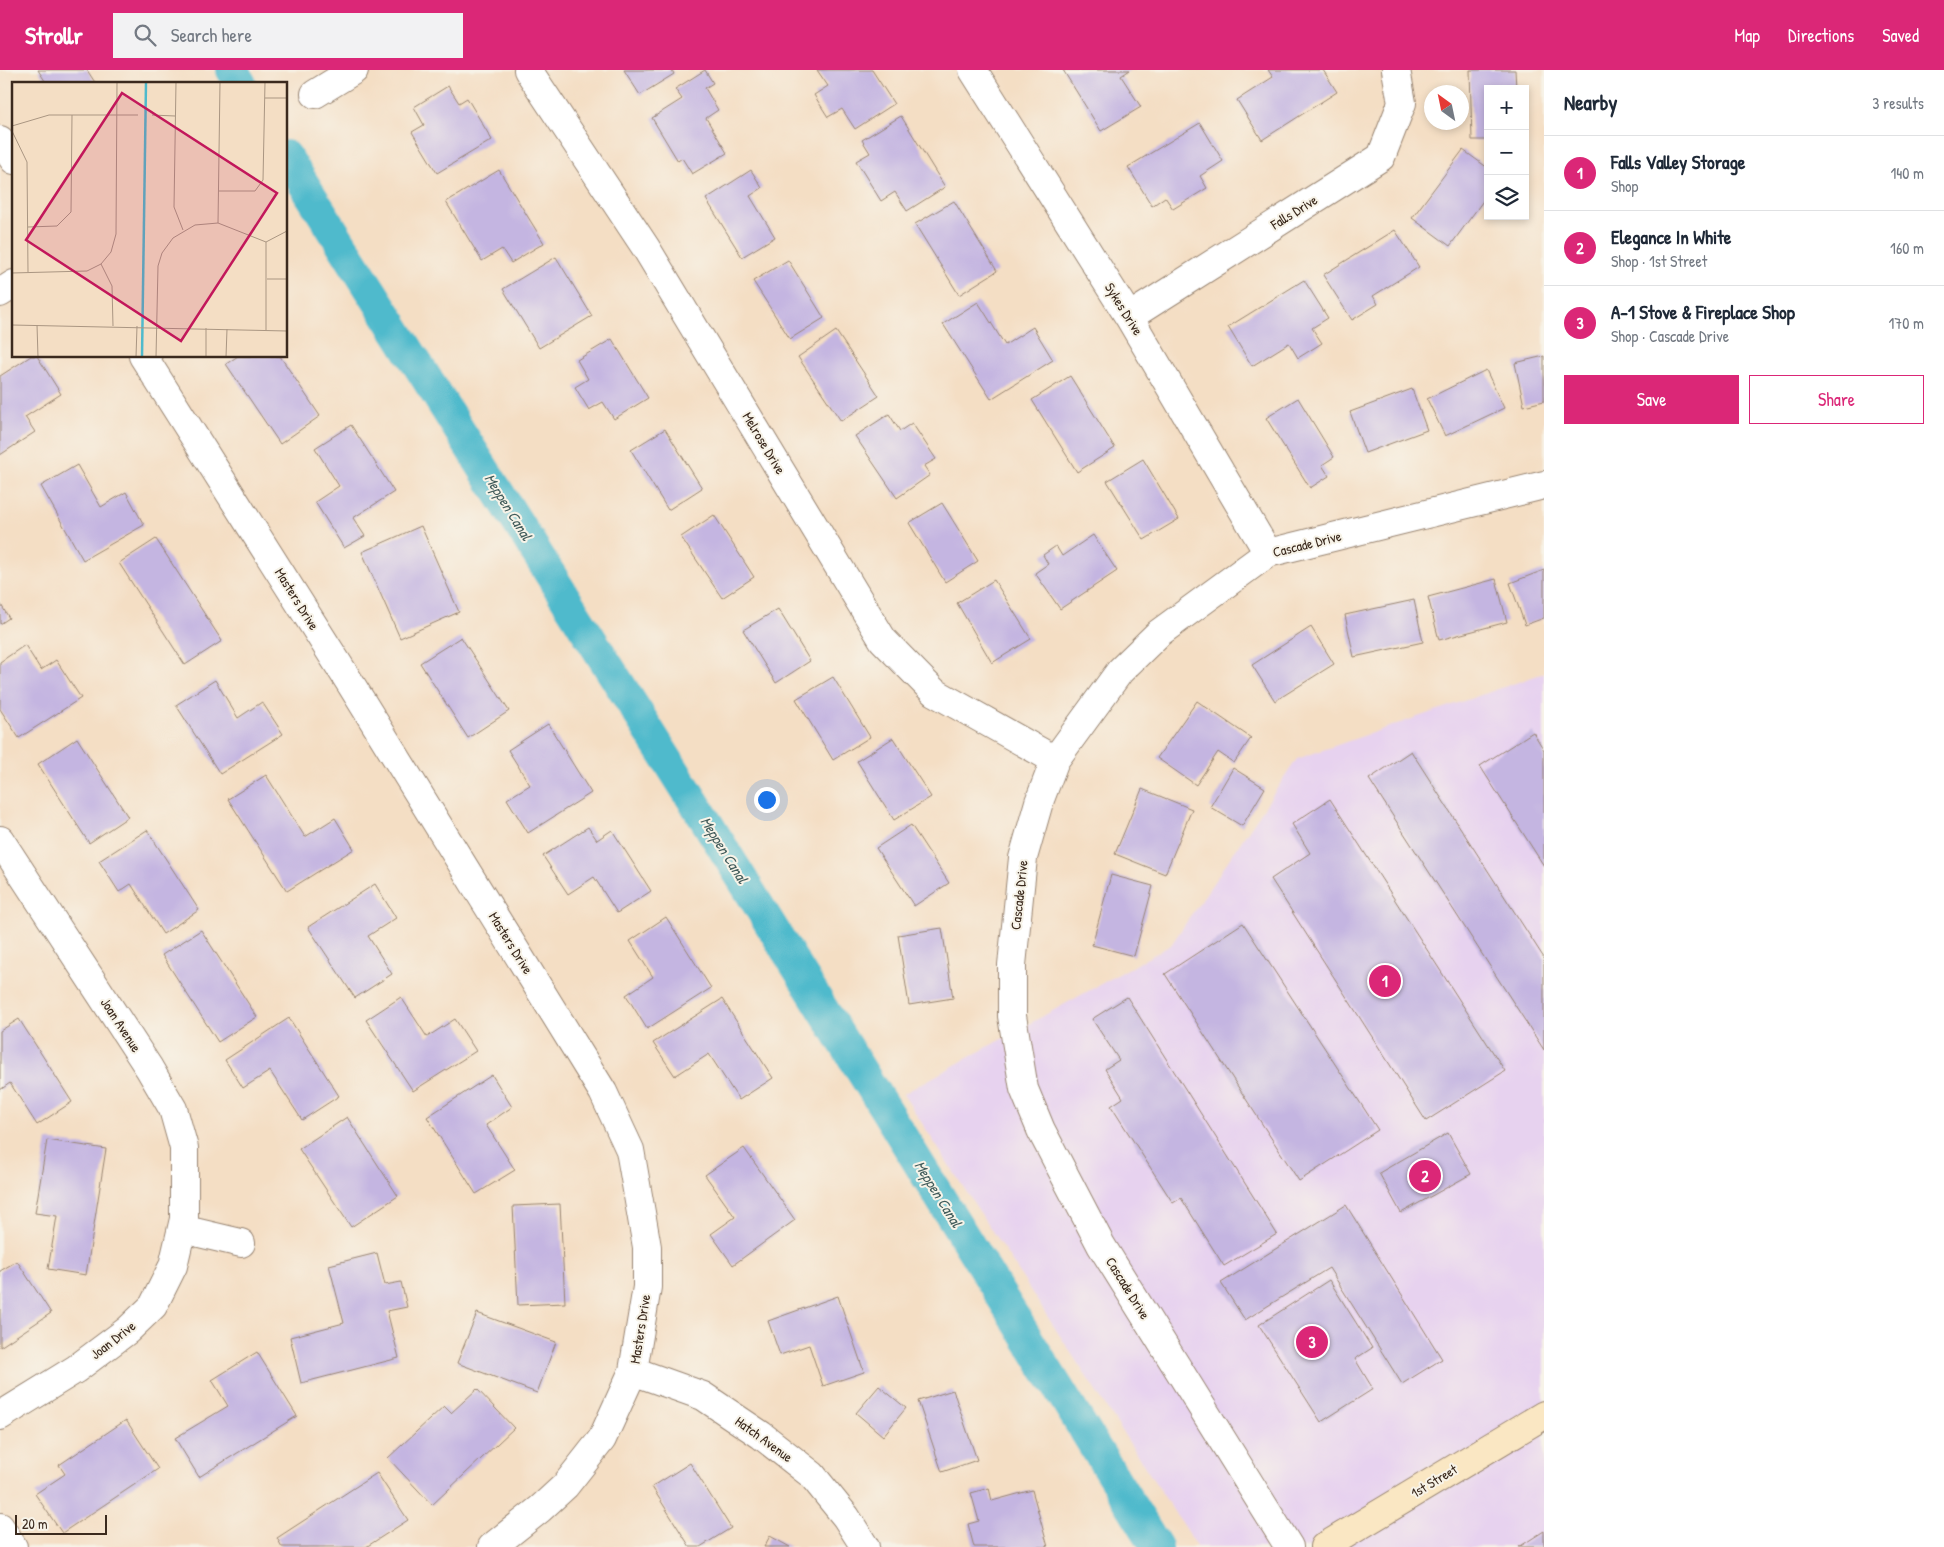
<!DOCTYPE html>
<html lang="en">
<head>
<meta charset="utf-8">
<style>
	body { margin:0; font-family:"Patrick Hand",sans-serif; background:#f2f2f3; color:#1f2937 }
	.controls { position:absolute; right:15px; top:15px; display:grid; overflow:hidden; border-radius:0px; box-shadow:0 2px 8px #0003 }
	.controls button { width:45px; height:45px; display:grid; place-items:center; padding:0; border:0; border-bottom:1px solid #e0e1e3; background:#fff; color:#1f2937; font:25px sans-serif }
	.compass { position:absolute; left:1424px; top:15px; width:45px; height:45px; border-radius:50%; background:#fff; box-shadow:0 2px 8px #0003; rotate:327deg }
	.scale { position:absolute; left:15px; bottom:12px; width:92px; box-sizing:border-box; padding-left:5px; border:2px solid #3b2a1e; border-top:0; font-size:14px; line-height:18px; white-space:nowrap; color:#3b2a1e; -webkit-text-stroke:4px #f7f3e8; paint-order:stroke }
	.you { position:absolute; left:766px; top:729px; width:18px; height:18px; margin:-12px; border:4px solid #fff; border-radius:50%; background:#1a73e8; box-shadow:0 0 0 8px #1a73e833 }
	.badge { display:grid; place-items:center; width:32px; height:32px; border-radius:50%; background:#db2777; color:#fff; font-size:16px; font-weight:700 }
	.pin { position:absolute; translate:-50% -50%; border:2px solid #fff; box-shadow:0 1px 5px #0006 }
	.list { margin:0; padding:0; list-style:none }
	h2 { display:flex; justify-content:space-between; align-items:center; height:65px; margin:0; padding:0 20px; font-size:21px }
	h2 small { font-size:16px; font-weight:400; color:#747a83 }
	.list li { display:grid; grid-template-columns:32px 1fr auto; gap:15px; align-items:center; box-sizing:border-box; height:75px; padding:0 20px; border-top:1px solid #e0e1e3 }
	.list b { display:block; font-size:19px; white-space:nowrap }
	.list p { margin:0; font-size:16px; white-space:nowrap; color:#747a83 }
	.list em { font-size:16px; font-style:normal; color:#747a83 }
	.actions { display:flex; gap:10px; padding:15px 20px }
	.actions a { flex:1; padding:11px 0; border:1px solid #db2777; border-radius:0px; text-align:center; font-size:18px; color:#db2777 }
	.actions .main { background:#db2777; color:#fff }
	.icon { flex:none; width:28px; height:28px; fill:none; stroke:currentColor; stroke-width:2; stroke-linecap:round; stroke-linejoin:round }
	.map { position:relative; flex:none; width:1544px; height:1477px; overflow:hidden }
	header { display:flex; align-items:center; gap:30px; box-sizing:border-box; height:70px; padding:0 25px; background:#db2777; color:#fff }
	header strong { font-size:24px }
	nav { display:flex; gap:28px; margin-inline-start:auto; font-size:18px }
	.search { width:350px; height:45px; background:#f2f2f3; display:flex; align-items:center; gap:12px; box-sizing:border-box; padding:0 18px; border-radius:0px; color:#747a83; font-size:19px }
	main { display:flex }
	aside { flex:1; background:#fff }
	.map>svg:first-child { display:block }
	.built { fill:#e7d2ef }
	.lines { fill:none; stroke-linecap:round; stroke-linejoin:round }
	.canal { stroke:#4fbacc; stroke-width:32 }
	.building { fill:#c4b5e1 }
	.minor-casing { stroke:#988471; stroke-width:30 }
	.secondary-casing { stroke:#988471; stroke-width:30 }
	.minor { stroke:#fff; stroke-width:28 }
	.secondary { stroke:#fae7c3; stroke-width:28 }
	.labels { text-anchor:middle; stroke-width:4; stroke-linejoin:round; paint-order:stroke }
	.street-label { font-size:14px; fill:#3b2a1e; stroke:#f7f3e8 }
	.water-label { font-size:15px; font-style:italic; fill:#425c5b; stroke:#f7f3e8 }
	.inset-river { fill:none; stroke:#4fbacc; stroke-width:2.5 }
	.inset-road { fill:none; stroke:#aa9682; stroke-width:1 }
	.view { fill:#c2185b; fill-opacity:0.15; stroke:#c2185b; stroke-width:2.5 }
	.inset-edge { fill:none; stroke:#3b2a1e; stroke-width:2.5 }
</style>
</head>
<body>
<header>
<strong>Strollr</strong>
<div class="search"><svg class="icon" aria-label="search" viewBox="0 0 24 24"><circle cx="10" cy="10" r="6"/><path d="M15 15l6 6"/></svg>Search here</div>
<nav><a>Map</a><a>Directions</a><a>Saved</a></nav>
</header>
<main>
<div class="map">
<svg width="1544" height="1477" viewBox="0 0 1544 1477">
	<rect width="100%" height="100%" fill="#f7f3e8"/>
	<filter id="ink" filterUnits="userSpaceOnUse"><feTurbulence type="fractalNoise" baseFrequency=".02" numOctaves="2"/><feDisplacementMap in="SourceGraphic" scale="10" xChannelSelector="R" yChannelSelector="G"/><feConvolveMatrix kernelMatrix="1 2 1 2 8 2 1 2 1" color-interpolation-filters="sRGB"/></filter>
	<filter id="wash" filterUnits="userSpaceOnUse"><feTurbulence type="fractalNoise" baseFrequency=".0096" numOctaves="4" result="noise"/><feDisplacementMap in="SourceGraphic" scale="20" xChannelSelector="R" yChannelSelector="G"/><feGaussianBlur stdDeviation="1.12" result="paint"/><feColorMatrix in="noise" values="0 0 0 0 0 0 0 0 0 0 0 0 0 0 0 0 0 1.4 0 .05"/><feComposite in="paint" operator="in"/></filter>
	<g filter="url(#wash)">
		<rect width="100%" height="100%" fill="#f4dec4"/>
		<path class="built" d="M1544,603v874h-347l-294,-453 268,-149 126,-186z"/>
		<g class="lines">
			<path class="canal" d="M232,0l9,14
				M286,86l420,665 451,726"/>
		</g>
		<g id="blocks">
			<path class="building" d="M38,0h49l9,14h-49z
				M624,0h48l2,4 -34,21z
				M705,0l8,13 -8,5 13,22 -12,8 21,35 -35,21 -10,-16 -4,3 -26,-43 30,-19 -7,-10z
				M817,0h55l22,34 -39,25 -13,-20 -14,8 -14,-22 14,-9z
				M1063,0h67l-9,6 20,31 -40,24z
				M1268,0h55l14,22 -75,48 -25,-40 36,-23z
				M1470,0h45l1,19h-28v51h-16z
				M448,16l11,17 8,-5 25,42 -55,33 -25,-41 12,-7 -10,-18z
				M901,46l44,71 -38,24 -12,-19 -14,9 -25,-40 14,-8 -8,-13z
				M1200,53l23,38 -23,15 7,12 -34,21 -8,-12 -13,9 -24,-39z
				M1463,80l25,18v26l-38,52 -38,-28z
				M499,100l45,73 -33,20 -9,-14 -20,12 -36,-59z
				M751,100l11,18 -12,8 25,41 -33,20 -36,-58z
				M954,131l43,70 -38,24 -44,-71z
				M1395,160l24,37 -46,29 5,8 -26,16 -29,-45z
				M556,187l36,59 -53,32 -36,-59z
				M788,190l36,58 -34,21 -37,-58z
				M1304,210l24,38 -16,10 10,15 -24,15 -9,-15 -37,23 -24,-39z
				M978,232l27,43 28,-18 20,33 -62,39 -48,-75z
				M836,261l43,65 -38,25 -43,-64z
				M612,269l36,59 -34,21 -11,-17 -14,8 -14,-23 13,-8 -11,-19z
				M31,286h6l24,38 -36,23 10,15 -35,23v-79z
				M238,286h42l40,60 -40,28 -54,-80z
				M1544,286v45l-20,5 -9,-43z
				M1486,300l18,38 -59,28 -18,-37z
				M1070,306l45,72 -38,24 -45,-72z
				M1412,319l15,41 -62,23 -15,-41z
				M1298,328l36,59 -12,8 7,11 -19,12 -44,-70z
				M889,344l11,17 12,-8 24,36 -12,7 6,9 -33,23 -42,-62z
				M351,355l43,67 -41,26 12,18 -21,12 -29,-46 24,-16 -24,-38z
				M665,359l37,59 -34,22 -37,-60z
				M1143,389l36,60 -35,21 -37,-59z
				M77,395l24,42 25,-15 18,33 -61,35 -42,-74z
				M942,433l36,58 -33,21 -36,-59z
				M714,445l40,62 -32,21 -41,-61z
				M421,456l38,86 -59,26 -38,-86z
				M1093,465l24,36 -57,38 -25,-36 13,-9 -5,-9 13,-9 6,10z
				M156,469l66,102 -37,24 -66,-102z
				M1544,500v48l-19,7 -15,-42z
				M1496,509l11,43 -68,18 -11,-43z
				M994,510l37,59 -39,24 -35,-60z
				M1414,530l9,42 -69,15 -9,-42z
				M0,533l9,15 -9,6z
				M778,539l32,52 -34,22 -33,-53z
				M1311,557l23,37 -59,37 -23,-36z
				M461,567l48,74 -41,27 -48,-75z
				M25,575l16,25 15,-10 25,38 -62,40 -19,-29v-47z
				M833,607l37,60 -37,23 -37,-61z
				M215,610l23,38 24,-16 21,32 -63,40 -44,-69z
				M1197,631l54,37 -17,25 -16,-11 -22,33 -39,-27z
				M548,654l43,69 -63,40 -21,-34 23,-14 -22,-35z
				M1533,662l11,18v116l-64,-100z
				M77,668l51,79 -39,26 -51,-79z
				M893,668l38,59 -37,23 -37,-59z
				M1411,681l133,207v92l-175,-271z
				M1233,698l32,20 -23,38 -32,-19z
				M266,705l39,62 30,-19 19,31 -67,42 -59,-92z
				M1142,719l50,20 -27,65 -50,-20z
				M1330,729l175,272 -79,50 -155,-242 39,-26 -18,-29z
				M911,755l38,58 -35,23 -38,-58z
				M588,757l9,13 15,-10 39,61 -34,22 -23,-36 -26,17 -25,-38z
				M147,760l52,80 -36,24 -32,-50 -12,8 -20,-31z
				M1111,805l42,11 -19,70 -42,-11z
				M375,814l21,34 -28,18 24,38 -37,24 -47,-71z
				M666,847l45,71 -64,41 -21,-34 27,-18 -23,-36z
				M1243,853l135,207 -79,51 -134,-207z
				M942,858l11,70 -44,7 -11,-70z
				M201,860l56,87 -39,25 -56,-87z
				M401,927l26,40 28,-18 21,32 -63,40 -47,-71z
				M1127,927l150,237 -53,32 -43,-68 -8,5 -62,-97 12,-8 -18,-29 14,-9 -27,-41z
				M722,929l51,79 -34,22 -30,-46 -34,22 -22,-33z
				M289,948l50,78 -37,24 -32,-49 -27,17 -18,-28z
				M19,949l53,83 -35,23 -27,-42 -10,7v-59z
				M492,1005l20,32 -26,18 29,45 -39,24 -49,-77z
				M347,1047l51,79 -47,31 -52,-78z
				M1448,1063l23,41 -70,39 -22,-40z
				M47,1070l59,9 -20,126 -38,-6 9,-53 -22,-3z
				M744,1078l51,72 -62,45 -22,-31 24,-17 -30,-42z
				M560,1134l5,99 -47,2 -5,-99z
				M1346,1135l96,154 -40,25 -73,-116 -84,52 -24,-37z
				M377,1183l8,32 16,-3 6,25 -20,4 12,47 -98,25 -11,-46 54,-14 -15,-58z
				M17,1191l34,52 -51,34v-76z
				M1329,1210l43,68 -17,11 18,30 -52,33 -62,-97z
				M838,1226l26,76 -41,14 -14,-41 -29,10 -12,-34z
				M477,1243l79,29 -19,51 -80,-30z
				M257,1282l40,64 -98,61 -24,-39 53,-32 -16,-26z
				M879,1316l27,22 -23,28 -27,-23z
				M477,1319l37,39 -82,77 -44,-47 56,-52 7,7z
				M953,1320l24,70 -35,12 -24,-71z
				M126,1350l32,49 -96,64 -27,-39 30,-20 -6,-9z
				M690,1393l41,65 -31,19h-10l-38,-60z
				M377,1403l31,47 -42,27h-84l-5,-9z
				M989,1418l3,13 40,-11 16,57h-74l-6,-23 11,-3 -8,-28z
				M1544,1461v16h-25z
				M770,1466l20,11h-26z"/>
		</g>
	</g>
	<g filter="url(#ink)">
		<use href="#blocks" fill-opacity="0" stroke="#988471" stroke-width="1"/>
		<g class="lines">
			<defs>
				<path id="minor" d="M528,0l118,178 237,392 51,52 121,68
					M973,0l156,247 139,236
					M315,24l39,-24
					M0,70l14,20
					M0,223l14,-9
					M1129,247l252,-160 21,-54 -6,-33
					M143,286l209,330 251,406 27,58 17,97v40l-14,84 -31,68 -37,47 -25,23 -48,38
					M0,770l149,228 24,41 11,39v71l-11,47 -20,40 -25,24 -52,39 -76,47
					M182,1159l59,14
					M633,1301l70,25 58,39 51,40 34,42 19,30
					M0,1457l13,20
					M1289,1477l-188,-302 -60,-115 -17,-41 -12,-73v-51l11,-107 16,-56 16,-42 65,-89 39,-38 109,-80 276,-68"/>
				<path id="secondary" d="M1324,1477l220,-132"/>
			</defs>
			<use href="#minor" class="minor-casing"/>
			<use href="#secondary" class="secondary-casing"/>
			<use href="#minor" class="minor"/>
			<use href="#secondary" class="secondary"/>
		</g>
	</g>
	<g class="labels">
		<g class="street-label">
			<text transform="translate(1294 142) rotate(-32)" y="5">Falls Drive</text>
			<text transform="translate(1124 239) rotate(58)" y="5">Sykes Drive</text>
			<text transform="translate(764 373) rotate(59)" y="5">Melrose Drive</text>
			<text transform="translate(1307 474) rotate(-14)" y="5">Cascade Drive</text>
			<text transform="translate(297 529) rotate(58)" y="5">Masters Drive</text>
			<text transform="translate(1019 825) rotate(-84)" y="5">Cascade Drive</text>
			<text transform="translate(511 873) rotate(58)" y="5">Masters Drive</text>
			<text transform="translate(121 955) rotate(57)" y="5">Joan Avenue</text>
			<text transform="translate(1128 1218) rotate(58)" y="5">Cascade Drive</text>
			<text transform="translate(640 1259) rotate(-81)" y="5">Masters Drive</text>
			<text transform="translate(113 1270) rotate(-38)" y="5">Joan Drive</text>
			<text transform="translate(764 1369) rotate(36)" y="5">Hatch Avenue</text>
			<text transform="translate(1434 1411) rotate(-31)" y="5">1st Street</text>
		</g>
		<g class="water-label">
			<text transform="translate(508 437) rotate(58)" y="5">Meppen Canal</text>
			<text transform="translate(724 780) rotate(58)" y="5">Meppen Canal</text>
			<text transform="translate(938 1124) rotate(58)" y="5">Meppen Canal</text>
		</g>
	</g>
	<g transform="translate(12 12)">
		<rect width="275" height="275" fill="#f4dec4"/>
		<path class="inset-river" d="M130,275l4,-275"/>
		<path class="inset-road" d="M164,0l-2,125 9,23M253,16h22M140,33l23,1M0,44l37,-11h89M0,49l15,31 1,110M207,109h36l8,-11 2,-98M206,141l2,-141M16,145l29,-1 14,-14 1,-97M254,160v88M254,160l21,-11M89,182l11,22 1,40M0,191l75,-2 14,-7 10,-12 5,-18 1,-152M255,197h20M0,243l275,6M25,243l1,32M124,275l1,-31M144,275l2,-91 4,-13 11,-15 22,-13 23,-2 48,19M194,275v-29M214,275l1,-28"/>
		<path class="view" d="M110,11l155,100 -96,148 -155,-101z"/>
		<rect width="275" height="275" class="inset-edge"/>
	</g>
</svg>
<div class="controls">
<button>+</button>
<button>−</button>
<button><svg class="icon" aria-label="layers" viewBox="0 0 24 24"><path d="M12 4l9 5-9 5-9-5zM3 14l9 5 9-5"/></svg></button>
</div>
<svg class="compass" viewBox="-18 -18 36 36"><path d="M0-13l5 13h-10z" fill="#e53935"/><path d="M0 13l5-13h-10z" fill="#747a83"/></svg>
<div class="scale">20 m</div>
<div class="you"></div>
<div class="pin badge" style="left:1385px;top:911px">1</div>
<div class="pin badge" style="left:1425px;top:1106px">2</div>
<div class="pin badge" style="left:1312px;top:1272px">3</div>
</div>
<aside>
<h2>Nearby<small>3 results</small></h2>
<ul class="list">
<li><span class="badge">1</span><div><b>Falls Valley Storage</b><p>Shop</p></div><em>140 m</em></li>
<li><span class="badge">2</span><div><b>Elegance In White</b><p>Shop · 1st Street</p></div><em>160 m</em></li>
<li><span class="badge">3</span><div><b>A-1 Stove &amp; Fireplace Shop</b><p>Shop · Cascade Drive</p></div><em>170 m</em></li>
</ul>
<div class="actions"><a class="main">Save</a><a>Share</a></div>
</aside>
</main>
</body>
</html>
